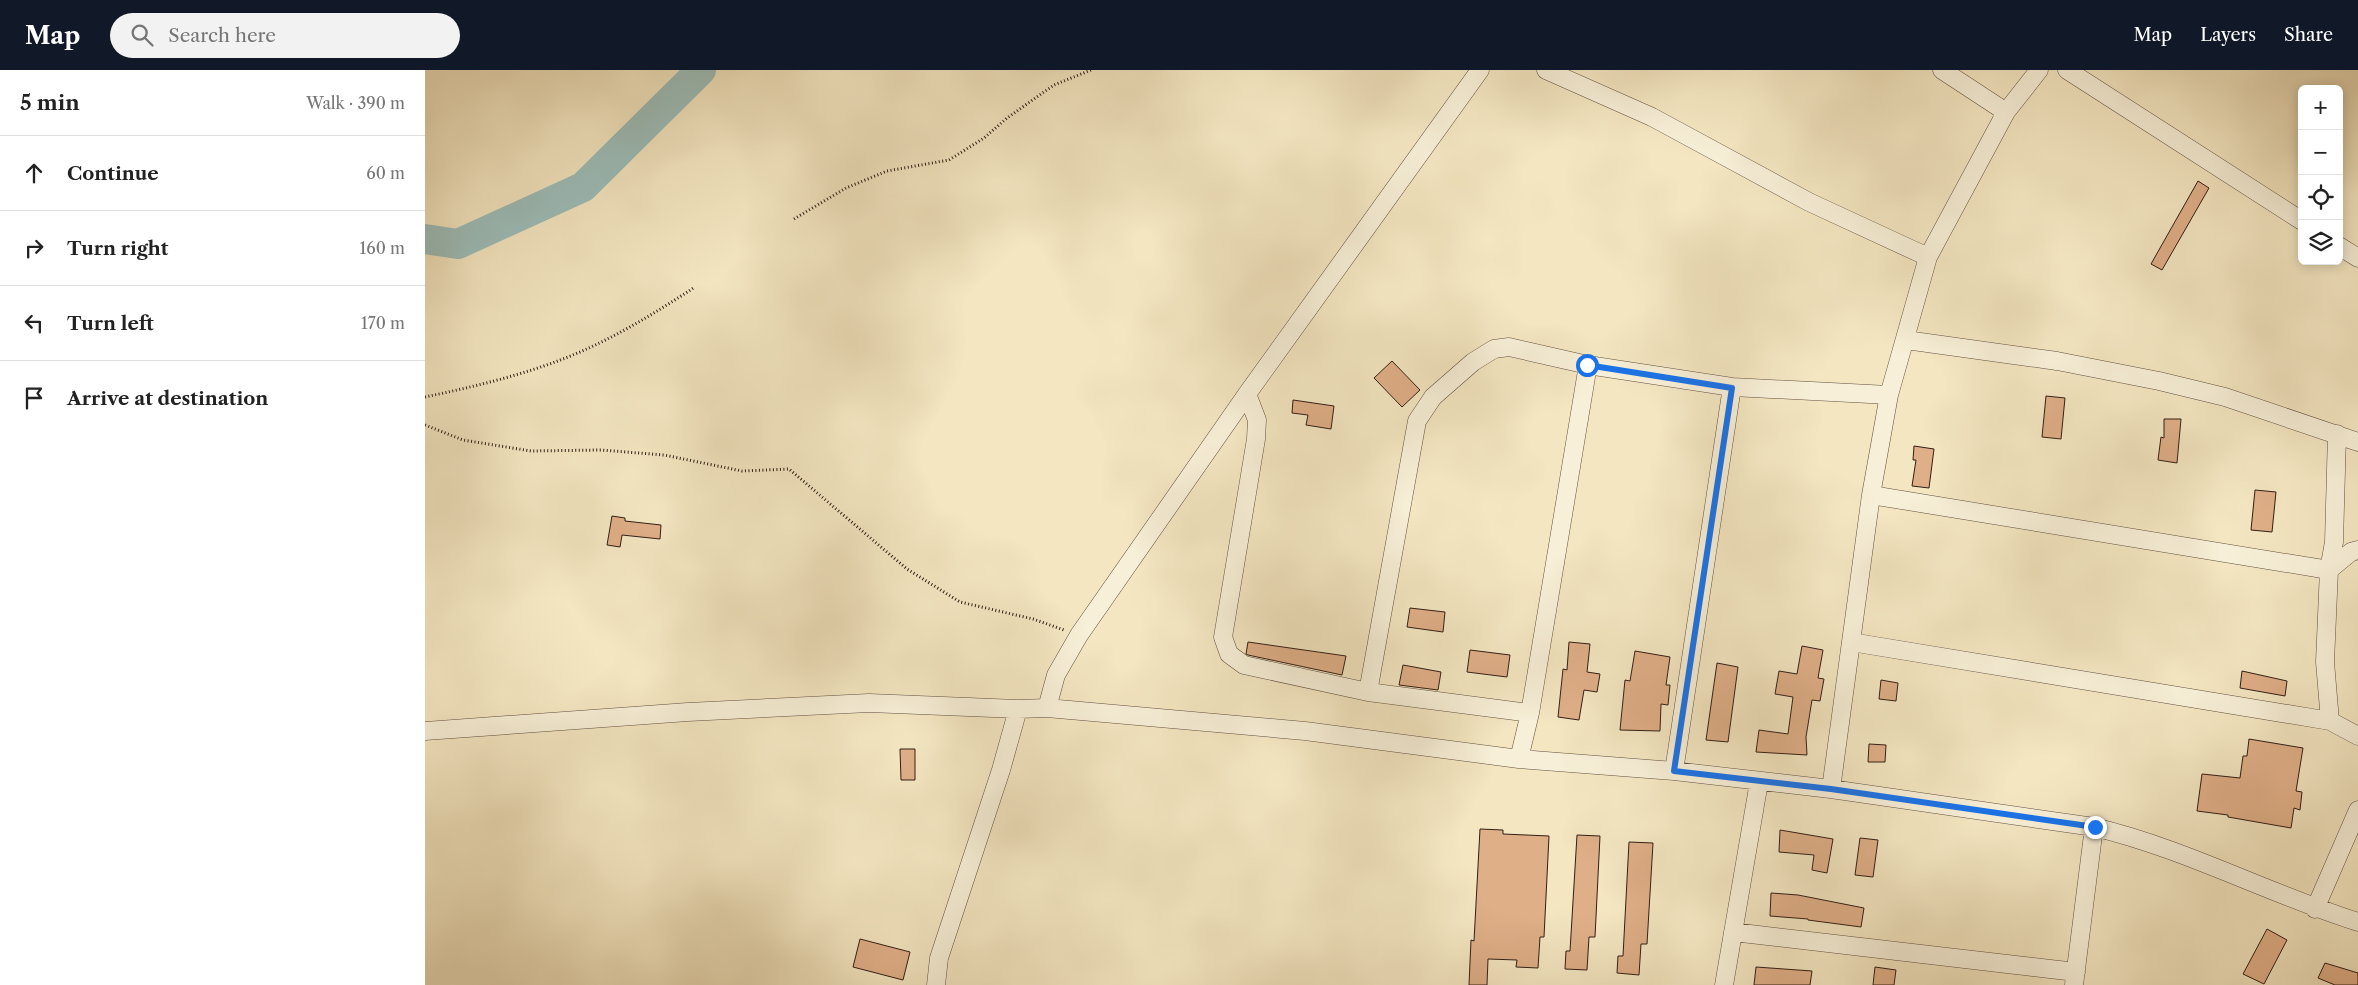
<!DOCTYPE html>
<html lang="en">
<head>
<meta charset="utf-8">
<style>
	body { margin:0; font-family:"Libre Caslon Text",serif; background:#f2f2f2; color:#222 }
	.controls { position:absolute; right:15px; top:15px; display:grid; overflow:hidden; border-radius:8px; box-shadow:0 2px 12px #0003 }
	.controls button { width:45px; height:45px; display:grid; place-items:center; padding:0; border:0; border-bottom:1px solid #e0e0e0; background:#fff; color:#222; font:25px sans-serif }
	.stop { position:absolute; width:15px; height:15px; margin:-11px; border:4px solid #1a73e8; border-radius:50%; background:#fff }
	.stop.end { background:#1a73e8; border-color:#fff; box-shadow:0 1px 5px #0008 }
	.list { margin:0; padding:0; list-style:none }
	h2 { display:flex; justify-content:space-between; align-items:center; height:65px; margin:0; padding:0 20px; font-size:21px }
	h2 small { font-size:16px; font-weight:400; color:#767676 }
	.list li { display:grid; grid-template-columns:32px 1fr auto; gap:15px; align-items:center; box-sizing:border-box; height:75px; padding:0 20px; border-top:1px solid #e0e0e0 }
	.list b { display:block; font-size:19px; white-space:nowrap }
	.list em { font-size:16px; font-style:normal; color:#767676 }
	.icon { flex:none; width:28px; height:28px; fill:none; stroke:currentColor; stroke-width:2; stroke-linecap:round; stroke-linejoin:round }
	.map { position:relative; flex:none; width:1933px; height:915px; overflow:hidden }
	header { display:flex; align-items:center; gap:30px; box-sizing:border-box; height:70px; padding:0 25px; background:#111827; color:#fff }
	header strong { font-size:24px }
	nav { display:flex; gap:28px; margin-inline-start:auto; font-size:18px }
	.search { width:350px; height:45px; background:#f2f2f2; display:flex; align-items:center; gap:12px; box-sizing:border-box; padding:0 18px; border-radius:28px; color:#767676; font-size:19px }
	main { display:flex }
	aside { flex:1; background:#fff }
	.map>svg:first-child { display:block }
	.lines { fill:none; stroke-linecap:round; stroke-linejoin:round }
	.river { stroke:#9dbeba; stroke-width:30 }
	.building { fill:#dfaf88; stroke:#311e15 }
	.minor-casing { stroke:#625040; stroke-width:19 }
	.path { stroke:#311e15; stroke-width:3; stroke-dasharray:1 2.5; stroke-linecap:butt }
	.minor { stroke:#f7efd7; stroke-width:18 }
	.route { stroke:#1a73e8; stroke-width:6 }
</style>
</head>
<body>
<header>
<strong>Map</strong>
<div class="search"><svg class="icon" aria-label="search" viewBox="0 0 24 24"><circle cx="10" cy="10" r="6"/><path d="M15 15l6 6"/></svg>Search here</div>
<nav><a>Map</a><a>Layers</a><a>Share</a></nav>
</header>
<main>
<aside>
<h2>5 min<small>Walk · 390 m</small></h2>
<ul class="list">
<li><svg class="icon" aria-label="ahead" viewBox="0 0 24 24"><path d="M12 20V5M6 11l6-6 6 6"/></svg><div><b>Continue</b></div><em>60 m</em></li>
<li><svg class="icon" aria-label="right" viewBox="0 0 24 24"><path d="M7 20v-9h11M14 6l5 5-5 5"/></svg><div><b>Turn right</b></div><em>160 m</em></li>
<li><svg class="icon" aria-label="left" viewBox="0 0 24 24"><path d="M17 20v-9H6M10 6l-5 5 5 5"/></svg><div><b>Turn left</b></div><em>170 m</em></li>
<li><svg class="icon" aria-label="arrive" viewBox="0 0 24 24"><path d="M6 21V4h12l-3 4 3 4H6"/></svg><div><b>Arrive at destination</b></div></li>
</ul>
</aside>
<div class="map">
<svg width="1933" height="915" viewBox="0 0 1933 915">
	<rect width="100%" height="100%" fill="#f3e6c1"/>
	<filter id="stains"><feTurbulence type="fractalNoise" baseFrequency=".004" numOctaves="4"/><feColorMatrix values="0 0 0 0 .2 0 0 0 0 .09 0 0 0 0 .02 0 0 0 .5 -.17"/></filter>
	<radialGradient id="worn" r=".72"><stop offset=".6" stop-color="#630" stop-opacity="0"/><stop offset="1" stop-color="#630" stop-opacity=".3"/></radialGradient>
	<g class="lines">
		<path class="river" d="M0,169l33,5 125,-57 118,-117"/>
	</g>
	<path class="building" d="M1773,111l11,7 -47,82 -11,-6z
		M967,291l28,29 -18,17 -28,-29z
		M1621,326l19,2 -4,41 -19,-2z
		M868,330l41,6 -3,23 -25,-4 2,-10 -16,-2z
		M1739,349h17l-4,44 -19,-3 3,-23 3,1z
		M1489,376l20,3 -5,39 -17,-2 4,-26h-3z
		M1830,420l21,2 -4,40 -21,-2z
		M187,446l13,2v3l36,4 -1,14 -38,-4 -2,12 -13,-2z
		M985,538l35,4 -2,20 -36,-5z
		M823,572l98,14 -4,19 -94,-20 -2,-1z
		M1144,572l21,2 -3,28 13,2 -3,18 -13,-2 -5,30 -21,-3 5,-48 4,1z
		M1377,576l21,4 -5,28 6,1 -4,22 -8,-1 -6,37 1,18 -51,-3 3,-22 29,4 5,-37 -18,-3 4,-23 18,3z
		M1045,580l40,5 -3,22 -40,-5z
		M1210,581l35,6 -4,28h4l-2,20 -7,-1 -1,27 -40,-1 5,-50 5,1z
		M1292,593l21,4 -10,75 -22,-2z
		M978,595l38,7 -3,18 -39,-5z
		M1817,601l45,10 -2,15 -45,-8z
		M1456,610l17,3 -2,18 -17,-2z
		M1824,669l54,9 -7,43 6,1 -2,18 -6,-2 -3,20 -63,-11v-2l-31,-4 5,-37 38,4 3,-22h4z
		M1444,674l17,1 -1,17h-17z
		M475,679h15v31h-14z
		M1055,759l23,1v4l46,2 -5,101h-4l-2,31 -22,-1 1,-7 -29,-1 -1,26h-18l2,-45 3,1z
		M1355,760l53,9 -6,34 -15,-3 2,-15 -35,-3z
		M1152,765l23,1 -5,101h-6l-2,33 -22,-1 1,-18h4z
		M1435,768l18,2 -5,37 -18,-2z
		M1204,772l24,1 -6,101h-6l-2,31 -22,-2 1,-17h5z
		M1346,823l27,2 66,13 -3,19 -53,-7v-1l-38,-3z
		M1842,859l20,11 -23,44 -21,-10z
		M435,869l50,13 -7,28 -50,-13z
		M1900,893l33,10v12h-23l-17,-7z
		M1331,897l56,4 -2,14h-56z
		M1450,897l21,3 -2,15h-21z"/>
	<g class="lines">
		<defs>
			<path id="minor" d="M1121,0l106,47 157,85 119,55
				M1517,0l64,42
				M1642,0l235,151
				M1914,176l19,12
				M1481,270l151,21 102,20 66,16 133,45
				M822,324l10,26 -1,19 -33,198 6,17 15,11 124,27 162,21
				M1446,425l458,75 22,-18 7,-2
				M1426,572l479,79 28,15
				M943,622l49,-271 16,-24 40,-35 21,-13 15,-2 79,18 144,22 157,8
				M622,638l9,-33 23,-40 168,-241 233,-324
				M1905,651l-5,-59 4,-92 5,-28 3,-108
				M0,661l263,-19 181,-9 149,6 29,-1 258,23 214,28 155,12 157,18 263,38c92,22 175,67 264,95
				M1094,689l11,-46 58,-348
				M1249,701l58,-384
				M1406,719l40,-294 18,-100 39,-138 78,-145 33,-42
				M1890,839l43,-99
				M1308,862l343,40
				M511,915l3,-27 62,-188 17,-61
				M1299,915l35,-203
				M1649,915l20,-158"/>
		</defs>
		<use href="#minor" class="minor-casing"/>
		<path class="path" d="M369,149l52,-31 41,-17 62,-11 35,-22 23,-20 47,-33 37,-15
			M0,327c48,-10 98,-22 143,-40 45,-18 87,-44 127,-70
			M0,355l38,15 68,11 70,-1 63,5 78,16 47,-2 118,100 53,33 73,17 31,11"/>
		<use href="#minor" class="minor"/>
	</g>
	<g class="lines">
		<path class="route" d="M1162,295l145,23 -58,383 157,18 264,38"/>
	</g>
	<rect width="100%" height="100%" filter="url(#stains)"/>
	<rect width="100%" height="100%" fill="url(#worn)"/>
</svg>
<div class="controls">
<button>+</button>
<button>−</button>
<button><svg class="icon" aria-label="locate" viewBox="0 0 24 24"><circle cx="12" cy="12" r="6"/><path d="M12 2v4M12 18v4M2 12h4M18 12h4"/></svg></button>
<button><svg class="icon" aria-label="layers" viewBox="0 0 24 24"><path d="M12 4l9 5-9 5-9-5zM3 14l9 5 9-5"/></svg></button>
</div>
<div class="stop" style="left:1162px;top:295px"></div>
<div class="stop end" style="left:1670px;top:757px"></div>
</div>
</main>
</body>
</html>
